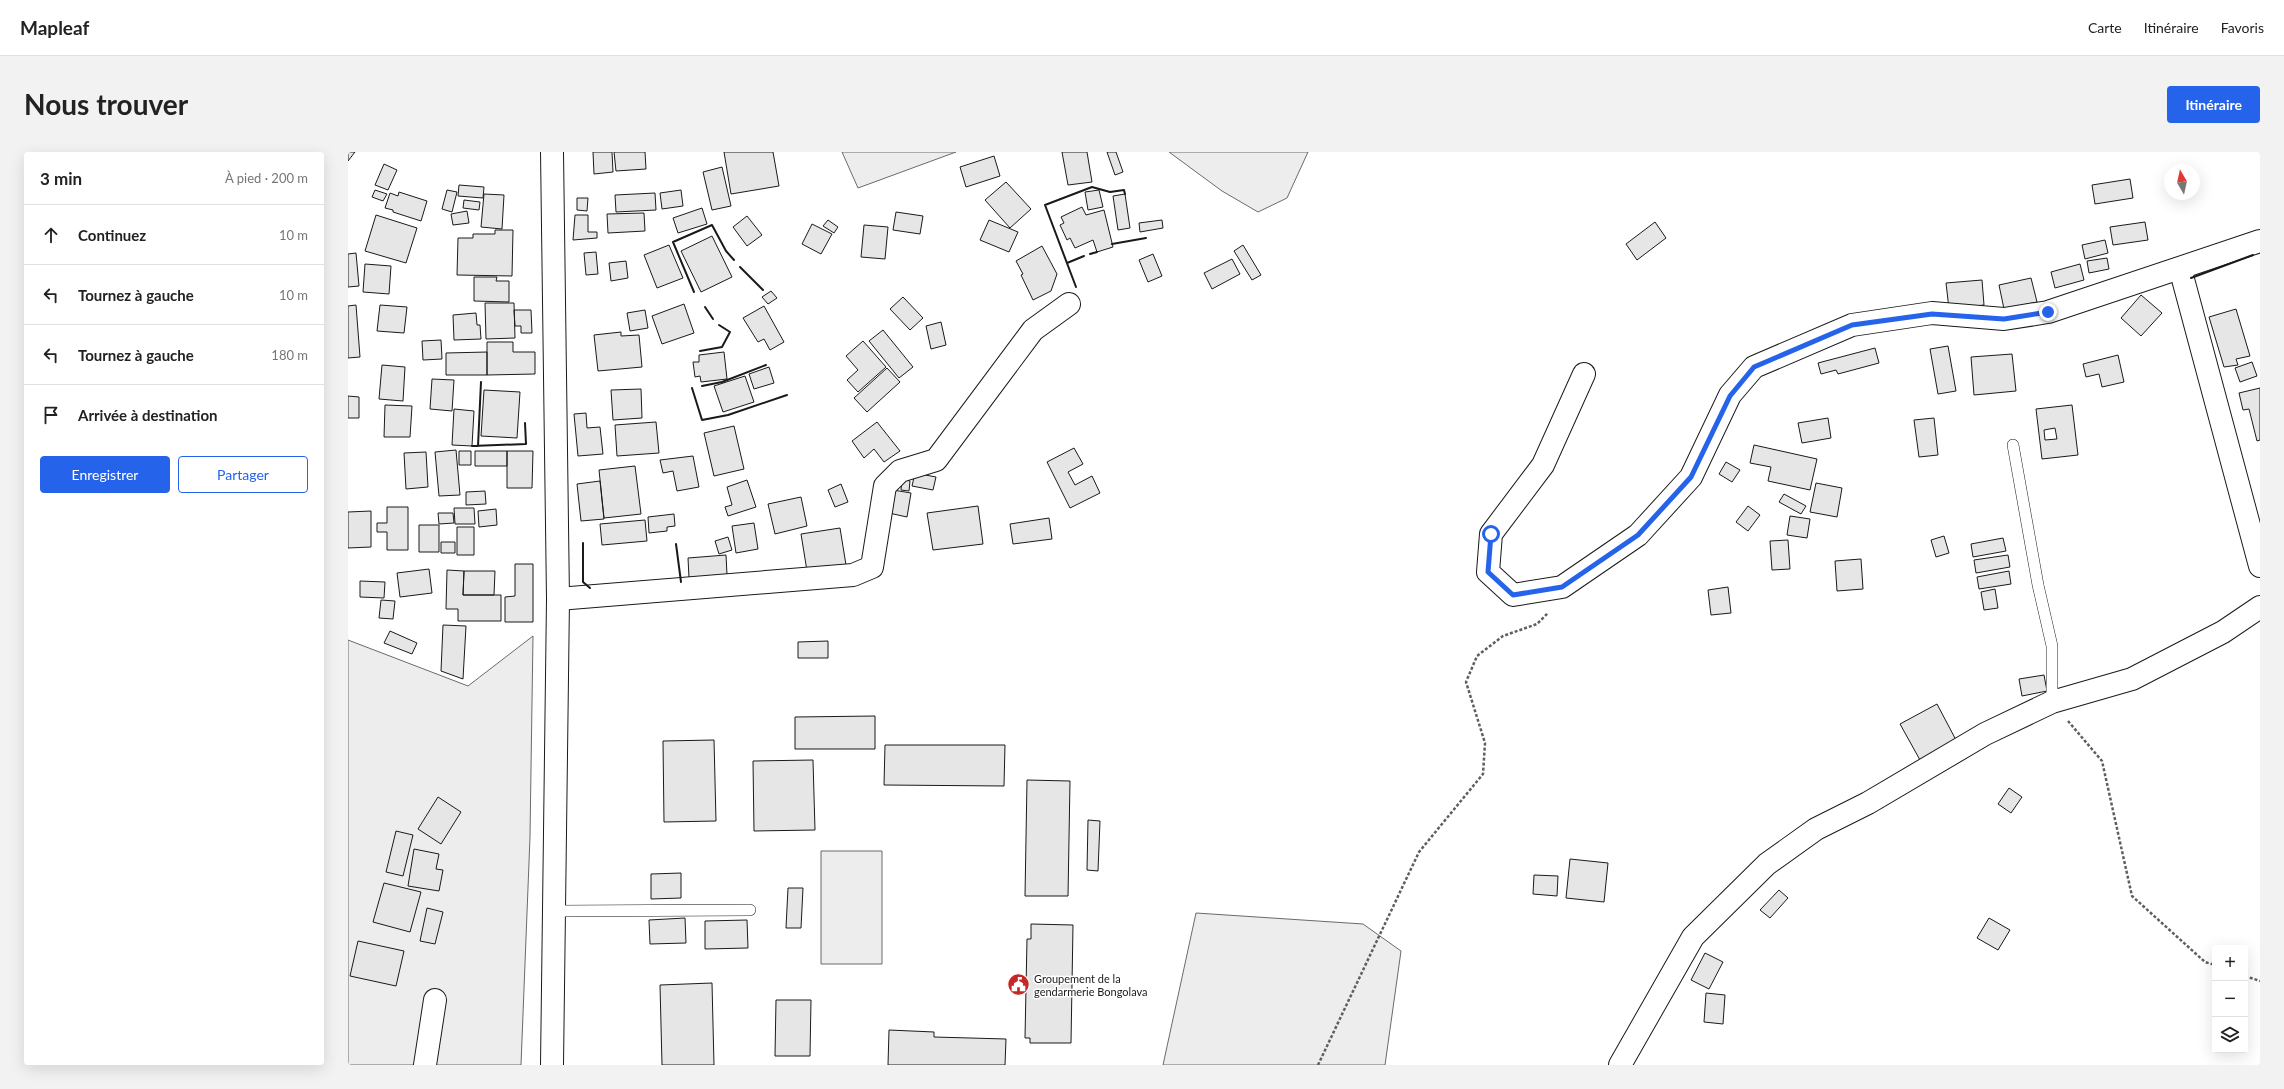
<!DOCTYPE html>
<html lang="fr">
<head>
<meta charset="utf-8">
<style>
	body { margin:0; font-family:Lato,sans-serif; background:#f2f2f2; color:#222 }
	.controls { position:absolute; right:12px; bottom:12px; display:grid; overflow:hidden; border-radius:4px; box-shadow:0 4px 16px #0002 }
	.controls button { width:36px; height:36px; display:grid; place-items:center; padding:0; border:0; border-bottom:1px solid #e0e0e0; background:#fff; color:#222; font:20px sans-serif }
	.compass { position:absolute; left:1816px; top:12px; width:36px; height:36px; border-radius:50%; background:#fff; box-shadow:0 4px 16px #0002; rotate:351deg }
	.stop { position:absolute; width:12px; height:12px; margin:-9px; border:3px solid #2563eb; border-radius:50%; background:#fff }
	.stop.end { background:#2563eb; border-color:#fff; box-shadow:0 1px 4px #0008 }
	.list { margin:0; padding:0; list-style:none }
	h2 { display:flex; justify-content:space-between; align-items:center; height:52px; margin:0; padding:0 16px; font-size:17px }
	h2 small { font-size:13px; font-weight:400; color:#767676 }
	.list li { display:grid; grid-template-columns:26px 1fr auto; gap:12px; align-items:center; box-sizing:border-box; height:60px; padding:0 16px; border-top:1px solid #e0e0e0 }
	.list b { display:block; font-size:15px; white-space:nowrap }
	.list em { font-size:13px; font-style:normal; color:#767676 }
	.actions { display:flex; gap:8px; padding:12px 16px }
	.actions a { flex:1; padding:9px 0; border:1px solid #2563eb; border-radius:4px; text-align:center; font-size:14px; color:#2563eb }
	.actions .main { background:#2563eb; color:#fff }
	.icon { flex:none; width:22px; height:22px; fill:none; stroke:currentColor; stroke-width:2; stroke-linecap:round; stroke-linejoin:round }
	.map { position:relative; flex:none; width:1912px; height:913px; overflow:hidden; border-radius:4px }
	header { display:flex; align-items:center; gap:24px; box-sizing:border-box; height:56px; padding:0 20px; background:#fff; border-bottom:1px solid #e0e0e0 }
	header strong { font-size:19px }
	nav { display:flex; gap:22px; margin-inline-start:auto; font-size:14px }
	.intro { display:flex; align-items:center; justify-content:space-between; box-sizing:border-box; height:96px; padding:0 24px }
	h1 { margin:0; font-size:28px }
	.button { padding:10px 18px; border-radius:4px; background:#2563eb; color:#fff; font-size:14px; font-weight:700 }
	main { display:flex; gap:24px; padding:0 24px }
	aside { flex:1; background:#fff; border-radius:4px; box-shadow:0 4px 16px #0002 }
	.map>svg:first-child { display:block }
	.built { fill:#ededed; stroke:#6a6a6a }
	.building { fill:#e6e6e6; stroke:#1a1a1a; fill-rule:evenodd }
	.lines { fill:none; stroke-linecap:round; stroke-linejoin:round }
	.lane-casing { stroke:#1a1a1a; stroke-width:12 }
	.street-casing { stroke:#1a1a1a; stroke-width:24 }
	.secondary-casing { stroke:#1a1a1a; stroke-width:24 }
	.path { stroke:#5f5f5f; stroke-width:2.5; stroke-dasharray:3 2; stroke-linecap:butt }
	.lane { stroke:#fff; stroke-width:11 }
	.street { stroke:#fff; stroke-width:22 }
	.secondary { stroke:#fff; stroke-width:22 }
	.wall { stroke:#1a1a1a; stroke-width:2 }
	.route { stroke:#2563eb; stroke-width:5 }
	.labels { text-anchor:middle; stroke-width:3; stroke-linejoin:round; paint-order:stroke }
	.poi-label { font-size:11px; fill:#1a1a1a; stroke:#fff; text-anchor:start }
</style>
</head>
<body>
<header>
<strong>Mapleaf</strong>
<nav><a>Carte</a><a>Itinéraire</a><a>Favoris</a></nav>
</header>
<div class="intro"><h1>Nous trouver</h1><a class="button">Itinéraire</a></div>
<main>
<aside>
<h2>3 min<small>À pied · 200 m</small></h2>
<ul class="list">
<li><svg class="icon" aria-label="ahead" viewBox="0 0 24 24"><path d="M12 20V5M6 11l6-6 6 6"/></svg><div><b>Continuez</b></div><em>10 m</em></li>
<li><svg class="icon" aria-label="left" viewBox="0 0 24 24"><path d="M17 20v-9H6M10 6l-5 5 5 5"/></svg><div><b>Tournez à gauche</b></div><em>10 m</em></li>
<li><svg class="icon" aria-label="left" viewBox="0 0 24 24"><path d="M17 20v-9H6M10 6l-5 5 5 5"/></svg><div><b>Tournez à gauche</b></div><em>180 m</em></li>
<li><svg class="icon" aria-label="arrive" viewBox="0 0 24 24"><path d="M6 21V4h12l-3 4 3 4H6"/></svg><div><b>Arrivée à destination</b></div></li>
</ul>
<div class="actions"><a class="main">Enregistrer</a><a>Partager</a></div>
</aside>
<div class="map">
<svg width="1912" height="913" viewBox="0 0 1912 913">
	<rect width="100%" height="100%" fill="#fff"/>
	<path class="built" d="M494,0h114l-98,36z
		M821,0h139l-21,46 -29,14 -36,-21z
		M185,484l-3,201 -9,228h-173v-425l120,46z
		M473,699h61v113h-61z
		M848,761l167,11 38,27 -16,114h-222z"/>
	<path class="building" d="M0,0h7l-7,9z
		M245,0h19l1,20 -19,2z
		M266,0h31l1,17 -30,2z
		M376,0h49l6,34 -48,8z
		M714,0h25l5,30 -24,3z
		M759,0h9l7,20 -8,3z
		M646,4l6,20 -34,11 -6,-20z
		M36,12l13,6 -9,20 -13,-5z
		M374,15l9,39 -19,4 -9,-38z
		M1782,27l3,19 -38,6 -3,-19z
		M658,30l25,27 -21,19 -25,-28z
		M111,33l25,2 -1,11 -25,-2z
		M27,38l12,4 -4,7 -11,-4z
		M99,38l10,2 -5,20 -10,-3z
		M333,38l2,16 -21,3 -2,-16z
		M751,38l4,17 -15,3 -3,-18z
		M51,40l28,9 -6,20 -28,-9v-2l-8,-2 5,-15 8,3z
		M307,41l1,17 -40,2 -1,-17z
		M136,42l20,1 -2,34 -21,-2z
		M777,42l5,34 -12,2 -5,-34z
		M229,46h11l-1,13 -10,-1z
		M116,48l16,2 -1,8 -16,-2z
		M734,55l4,8 18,-5 9,37 -16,5 -4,-12 -18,8 -5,-10 -3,2 -7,-15 4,-2 -3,-6z
		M354,56l5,16 -29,9 -5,-15z
		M119,59l2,12 -16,2 -2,-11z
		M548,60l27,4 -3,18 -27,-4z
		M296,61l1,18 -37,2 -1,-19z
		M28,63l41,13 -11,35 -41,-12z
		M227,63h13v17h9v6l-24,2z
		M399,64l15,19 -15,11 -14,-19z
		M480,68l10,7 -4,6 -11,-7z
		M641,68l29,12 -9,20 -29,-12z
		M814,68l1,8 -23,4 -1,-9z
		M1307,70l11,16 -29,22 -11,-16z
		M1797,70l3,18 -35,5 -3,-18z
		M464,72l20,10 -11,20 -19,-10z
		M516,73l24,2 -3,32 -24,-2z
		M147,78h18l-1,46 -55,-1 1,-37h15v-4h22z
		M364,84l20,41 -31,15 -20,-41z
		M1757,88l3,13 -23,6 -3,-14z
		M321,93l14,33 -26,10 -13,-33z
		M895,93l18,30 -9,5 -18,-29z
		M694,94l15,28 -6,17 -18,9 -12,-25 2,-1 -7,-13z
		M248,100l2,22 -12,1 -2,-22z
		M8,101l3,33 -11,1v-33z
		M805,102l9,22 -14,6 -9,-22z
		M1759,106l2,11 -20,4 -2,-12z
		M884,107l8,15 -28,15 -8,-16z
		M278,109l2,17 -17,3 -2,-18z
		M17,112l26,2 -2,28 -26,-2z
		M1732,112l4,16 -29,8 -4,-16z
		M126,125h23l-1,4h13v21l-35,-1z
		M1683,126l6,24 -33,7 -5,-24z
		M1634,128l2,25 -35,4 -3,-26z
		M423,139l6,7 -9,6 -6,-7z
		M1793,143l21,18 -21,23 -20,-18z
		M555,145l20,21 -13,12 -20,-21z
		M137,151h29l1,35 -29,1z
		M336,152l10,29 -32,11 -10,-28z
		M8,153l4,52 -12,1v-52z
		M32,153l27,2 -3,26 -27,-2z
		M416,154l20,36 -14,8 -6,-11 -6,3 -15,-24z
		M1888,157l14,47 -14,3 2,6 -14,2 -15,-50z
		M166,158h17l1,23h-11v-7h-6z
		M297,158l3,18 -18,3 -3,-18z
		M128,161l1,12h3l1,14 -27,1 -1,-25z
		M593,170l5,23 -15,4 -5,-23z
		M535,178l30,37 -14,11 -30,-37z
		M273,180v4l18,-1 3,32 -44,4 -4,-36z
		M93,188l1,19 -19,1 -1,-19z
		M515,189l23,26 -28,25 -11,-12 11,-10 -12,-14z
		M139,190h26v10h22v22l-48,1z
		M1600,194l8,45 -18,3 -8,-45z
		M1527,196l4,15 -41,11 -2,-4 -15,4 -3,-11z
		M139,200v23h-41v-22z
		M376,200l3,27 -26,3 -1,-6 -5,1 -2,-15h6v-7z
		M1664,202l4,37 -42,4 -3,-38z
		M1770,203l6,27 -22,5 -3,-13 -13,3 -3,-13z
		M1904,210l5,14 -17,6 -5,-14z
		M34,213l23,2 -2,34 -24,-2z
		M421,215l5,16 -20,6 -5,-15z
		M539,216l13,14 -33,30 -13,-14z
		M397,224l9,26 -31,10 -9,-26z
		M84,227l22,1 -2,31 -22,-2z
		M1912,236v52l-3,1 -8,-32 -6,1 -4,-17z
		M293,237l1,29 -29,2 -2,-30z
		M136,238l36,2 -3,46 -36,-2z
		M0,244l11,1v21h-11z
		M37,253l27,1 -2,31h-26z
		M1724,253l6,50 -36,4 -6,-50zM1707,276l2,11 -12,1 -1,-10z
		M106,257l20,2 -2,35 -20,-1z
		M238,261l1,15 13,-1 3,27 -25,2 -4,-42z
		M1480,266l3,20 -29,5 -4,-20z
		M1586,266l4,37 -19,2 -5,-37z
		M308,270l3,31 -42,3 -2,-31z
		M529,270l23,29 -16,11 -10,-13 -10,9 -12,-17z
		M386,274l10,43 -30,7 -10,-43z
		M1406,293l63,14 -7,31 -42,-9 3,-14 -21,-4z
		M726,296l9,16 -15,8 7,13 17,-9 8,17 -30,15 -23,-46z
		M108,298l4,45 -21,1 -4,-44z
		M111,299h12v14h-12z
		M127,299h32v15h-32z
		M159,299h26l-1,37h-25z
		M78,300l2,35 -22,2 -2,-36z
		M345,304l6,31 -22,4 -4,-20 -10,2 -3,-13z
		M1378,310l14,8 -8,12 -13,-8z
		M287,314l6,48 -37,4 -5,-48z
		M567,321l21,4 -3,13 -21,-4z
		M554,327l8,2 -1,10 -8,-1z
		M399,328l9,27 -28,9 -3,-9 7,-2 -5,-18z
		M252,329l4,38 -23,2 -4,-37z
		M1468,331l26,5 -5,29 -27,-5z
		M493,332l7,18 -13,5 -7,-17z
		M545,338l18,3 -4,24 -18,-4z
		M137,339l1,13 -20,1v-13z
		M1436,342l22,12 -5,8 -22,-12z
		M453,345l6,29 -32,8 -7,-30z
		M630,354l5,38 -50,6 -6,-37z
		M1400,354l12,9 -12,16 -12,-9z
		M39,355h21v43h-21v-18h-10v-9h10z
		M106,356h20l1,16h-20z
		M148,357l1,16 -18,2 -1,-16z
		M23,359v36l-23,1v-36z
		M90,361h15l1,10 -15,1z
		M326,362l1,12 -8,1v4l-18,2 -1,-16z
		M1442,364l20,3 -3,19 -20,-3z
		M701,366l3,21 -39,5 -3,-20z
		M297,368l2,21 -45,4 -2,-21z
		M406,371l4,26 -22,4 -4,-27z
		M71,373h20v27h-20z
		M109,375h17v28h-17z
		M492,376l6,37 -39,6 -6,-37z
		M1596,384l5,17 -13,4 -5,-17z
		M380,385l4,13 -13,4 -4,-13z
		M1655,386l3,13 -33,6 -2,-13z
		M1440,388l2,29 -18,1 -2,-29z
		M93,390h14v11h-14z
		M378,403l1,20 -38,3 -1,-20z
		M1660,403l2,12 -34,6 -2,-13z
		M1513,407l2,30 -26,2 -2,-30z
		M167,412h18v58h-28v-25l10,-1z
		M81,417l3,24 -32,4 -3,-24z
		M99,418l17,1 -1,24h38v26h-43v-12h-12z
		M116,419h31l-1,24h-31z
		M1661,419l2,13 -32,5 -2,-12z
		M12,429l25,1 -1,16 -24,-1z
		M1380,435l3,26 -20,2 -3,-25z
		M1647,437l3,19 -14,2 -3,-18z
		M33,448l14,1 -2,18 -14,-1z
		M95,473l23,1 -3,53 -22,-8z
		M42,479l27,12 -5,11 -28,-11z
		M480,489v17h-30v-16z
		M1696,523l3,16 -25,5 -3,-17z
		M1589,552l19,36 -36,20 -20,-36z
		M527,564v33h-80v-32z
		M366,588l2,81 -52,1 -1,-81z
		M537,593h120l-1,41 -120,-1z
		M465,608l2,70 -61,1 -1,-70z
		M679,628l43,1 -2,115h-43z
		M1661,636l13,9 -11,16 -13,-9z
		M90,645l23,15 -20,32 -23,-15z
		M740,668l12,1 -2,50 -11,-1z
		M48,679l17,4 -10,41 -17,-4z
		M66,697l25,5 -3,15 7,1 -4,21 -31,-5z
		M1222,707l38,4 -4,39 -38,-4z
		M333,721v25l-30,1v-25z
		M1186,723l24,1 -1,20 -24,-2z
		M36,731l37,9 -11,40 -37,-10z
		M440,736h15l-2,40h-15z
		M1431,738l9,8 -18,20 -10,-8z
		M79,756l16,4 -8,32 -15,-3z
		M337,766l1,25 -36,1 -1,-24z
		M1641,766l21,12 -12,20 -21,-12z
		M399,768l1,28 -43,1v-28z
		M683,772l42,1 -2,118h-41v-5h-5l2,-99h4z
		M10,789l46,10 -8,35 -46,-10z
		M1357,801l18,9 -14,27 -18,-9z
		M364,831l2,82h-52l-2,-80z
		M1358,841l19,2 -2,29 -19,-2z
		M428,848h35l-1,56h-35z
		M541,878l45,2v5l72,2 -1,26h-117z"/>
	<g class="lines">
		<defs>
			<path id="lane" d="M1665,293l25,140 14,61v56
				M206,759l196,-1"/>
			<path id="street" d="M1832,116l80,298
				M1236,222l-41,91 -52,69 -3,38 25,23 49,-8 76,-52 53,-58 39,-82 24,-28 98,-42 80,-12 72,6 44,-7 212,-71
				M210,447l295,-24 19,-8 13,-81 15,-15 36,-11 97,-130 36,-26
				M77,913l10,-65
				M1272,913l73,-128 74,-73 49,-35 52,-26 117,-69 67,-32 80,-23 91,-47 37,-25"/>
			<path id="secondary" d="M204,913l6,-466 -6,-447"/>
		</defs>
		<use href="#lane" class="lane-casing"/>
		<use href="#street" class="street-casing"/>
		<use href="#secondary" class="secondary-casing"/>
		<path class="path" d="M1720,569l34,40 30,135 73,66 10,3
			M1897,824l15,5
			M970,913l101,-213 64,-78 2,-31 -19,-61 11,-26 26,-20 34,-12 11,-11"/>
		<use href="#lane" class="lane"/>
		<use href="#street" class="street"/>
		<use href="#secondary" class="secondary"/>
		<path class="wall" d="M764,92l34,-6
			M742,102l7,-2
			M719,111l17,-7
			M392,115l23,23
			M1843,126l62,-23
			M728,135l-31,-82 47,-18 18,5 14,-2 1,4
			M346,140l-21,-50 39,-17 14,26 8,9
			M357,155l8,12
			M352,199l22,-4 8,-15 -11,-7
			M354,234l20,-4 44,-17
			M344,236l10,32 26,-5 59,-20
			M124,294l54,-2 -1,-21
			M130,294l3,-64
			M235,391v39l7,6
			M328,392l5,38"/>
	</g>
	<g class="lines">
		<path class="route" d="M1143,382l-3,38 25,23 49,-8 76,-52 53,-58 39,-81 24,-29 98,-42 80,-11 72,5 44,-7"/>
	</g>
	<defs>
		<symbol id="civic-disc" viewBox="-11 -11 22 22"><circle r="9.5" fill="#c62828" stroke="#fff"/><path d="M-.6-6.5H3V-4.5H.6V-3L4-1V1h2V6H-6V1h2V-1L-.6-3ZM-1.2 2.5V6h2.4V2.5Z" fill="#fff"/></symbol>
	</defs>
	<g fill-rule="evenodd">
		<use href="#civic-disc" x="658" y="820" width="25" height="25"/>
	</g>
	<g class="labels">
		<g class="poi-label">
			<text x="686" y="831">Groupement de la<tspan x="686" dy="13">gendarmerie Bongolava</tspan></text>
		</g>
	</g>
</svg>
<div class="controls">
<button>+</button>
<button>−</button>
<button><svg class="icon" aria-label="layers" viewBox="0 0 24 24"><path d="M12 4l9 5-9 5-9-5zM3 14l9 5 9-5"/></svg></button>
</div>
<svg class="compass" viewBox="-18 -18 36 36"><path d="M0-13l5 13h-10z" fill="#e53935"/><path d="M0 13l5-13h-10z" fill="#767676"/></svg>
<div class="stop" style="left:1143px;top:382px"></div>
<div class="stop end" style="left:1700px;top:160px"></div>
</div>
</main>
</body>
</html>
